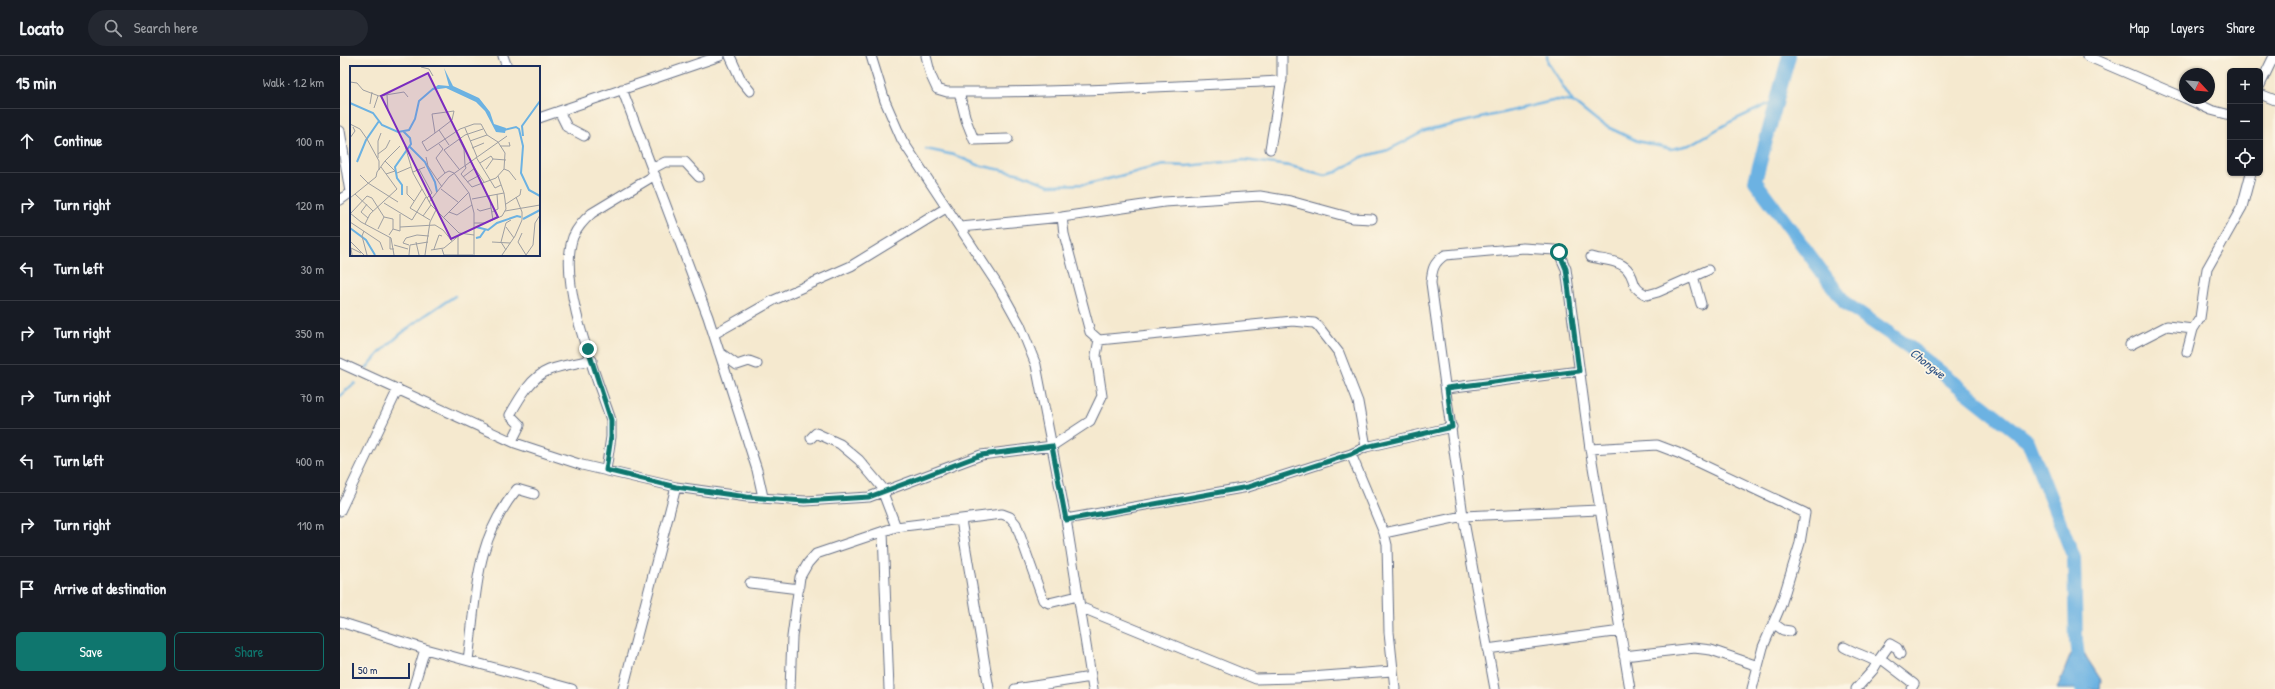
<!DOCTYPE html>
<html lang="en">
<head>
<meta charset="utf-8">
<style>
	body { margin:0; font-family:"Patrick Hand",sans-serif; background:#242831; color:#f1f3f6 }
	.controls { position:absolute; right:12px; top:12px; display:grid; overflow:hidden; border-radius:6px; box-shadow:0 1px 3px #0004 }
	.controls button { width:36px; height:36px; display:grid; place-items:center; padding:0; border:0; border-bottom:1px solid #363941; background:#171b24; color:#f1f3f6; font:20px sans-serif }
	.compass { position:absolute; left:1839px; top:12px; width:36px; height:36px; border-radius:50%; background:#171b24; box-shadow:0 1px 3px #0004; rotate:116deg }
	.scale { position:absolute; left:12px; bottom:10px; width:58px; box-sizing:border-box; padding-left:4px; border:2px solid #1b2f5e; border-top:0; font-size:11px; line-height:14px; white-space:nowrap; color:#1b2f5e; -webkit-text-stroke:3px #fcf5e5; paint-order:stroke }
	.stop { position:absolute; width:12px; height:12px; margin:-9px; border:3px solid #0f766e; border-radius:50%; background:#fff }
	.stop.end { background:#0f766e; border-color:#fff; box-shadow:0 1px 4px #0008 }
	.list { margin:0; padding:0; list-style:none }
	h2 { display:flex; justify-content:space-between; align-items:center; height:52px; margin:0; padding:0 16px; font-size:17px }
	h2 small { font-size:13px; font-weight:400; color:#9ea1a6 }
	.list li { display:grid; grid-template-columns:26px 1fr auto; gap:12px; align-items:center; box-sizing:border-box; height:64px; padding:0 16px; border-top:1px solid #363941 }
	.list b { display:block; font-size:15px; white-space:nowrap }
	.list em { font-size:13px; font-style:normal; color:#9ea1a6 }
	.actions { display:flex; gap:8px; padding:12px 16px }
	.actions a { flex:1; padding:9px 0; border:1px solid #0f766e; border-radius:6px; text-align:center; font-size:14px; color:#0f766e }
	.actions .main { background:#0f766e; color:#fff }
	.icon { flex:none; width:22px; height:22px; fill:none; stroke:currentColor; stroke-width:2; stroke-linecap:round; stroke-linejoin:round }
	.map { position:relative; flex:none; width:1935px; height:633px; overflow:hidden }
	header { display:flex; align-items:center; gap:24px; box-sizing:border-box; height:56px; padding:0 20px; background:#171b24; border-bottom:1px solid #363941 }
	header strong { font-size:19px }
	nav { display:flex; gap:22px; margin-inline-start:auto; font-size:14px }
	.search { width:280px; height:36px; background:#242831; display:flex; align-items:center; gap:10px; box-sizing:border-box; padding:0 14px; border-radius:22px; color:#9ea1a6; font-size:15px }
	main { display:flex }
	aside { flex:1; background:#171b24 }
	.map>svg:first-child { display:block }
	.water { fill:#6cb2e2; stroke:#4470a0 }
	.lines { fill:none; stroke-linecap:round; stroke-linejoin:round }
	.stream { stroke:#6cb2e2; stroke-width:2.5 }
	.river { stroke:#6cb2e2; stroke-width:14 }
	.minor-casing { stroke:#677086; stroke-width:11 }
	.minor { stroke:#fff; stroke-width:9 }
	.route { stroke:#0f766e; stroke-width:5 }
	.labels { text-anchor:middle; stroke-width:3.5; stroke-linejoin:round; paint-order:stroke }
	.water-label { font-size:13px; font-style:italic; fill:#335686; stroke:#fcf5e5 }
	.inset-river { fill:none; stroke:#6cb2e2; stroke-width:2 }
	.inset-road { fill:none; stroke:#9e9fa2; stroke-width:1 }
	.view { fill:#7b2cbf; fill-opacity:0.15; stroke:#7b2cbf; stroke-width:2 }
	.inset-edge { fill:none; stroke:#1b2f5e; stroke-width:2 }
</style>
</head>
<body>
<header>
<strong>Locato</strong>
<div class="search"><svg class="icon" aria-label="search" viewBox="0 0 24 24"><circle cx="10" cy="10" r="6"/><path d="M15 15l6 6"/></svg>Search here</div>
<nav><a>Map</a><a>Layers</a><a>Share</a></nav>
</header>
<main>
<aside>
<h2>15 min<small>Walk · 1.2 km</small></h2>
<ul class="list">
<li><svg class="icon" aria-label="ahead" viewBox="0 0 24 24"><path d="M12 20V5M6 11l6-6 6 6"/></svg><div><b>Continue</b></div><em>100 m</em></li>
<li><svg class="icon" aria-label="right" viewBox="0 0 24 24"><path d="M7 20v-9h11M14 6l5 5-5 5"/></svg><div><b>Turn right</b></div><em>120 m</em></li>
<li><svg class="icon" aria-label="left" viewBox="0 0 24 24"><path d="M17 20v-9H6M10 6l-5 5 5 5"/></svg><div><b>Turn left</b></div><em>30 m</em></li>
<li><svg class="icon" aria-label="right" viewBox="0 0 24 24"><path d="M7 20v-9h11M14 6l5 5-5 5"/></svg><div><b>Turn right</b></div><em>350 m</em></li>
<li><svg class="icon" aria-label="right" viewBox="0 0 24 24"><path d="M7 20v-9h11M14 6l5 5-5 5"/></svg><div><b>Turn right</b></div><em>70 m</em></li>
<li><svg class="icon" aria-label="left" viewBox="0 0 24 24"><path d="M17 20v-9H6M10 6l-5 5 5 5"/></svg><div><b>Turn left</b></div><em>400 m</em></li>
<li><svg class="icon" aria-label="right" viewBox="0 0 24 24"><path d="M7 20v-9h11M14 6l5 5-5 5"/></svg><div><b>Turn right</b></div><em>110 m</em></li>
<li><svg class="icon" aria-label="arrive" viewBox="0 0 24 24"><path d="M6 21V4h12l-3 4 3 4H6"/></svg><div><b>Arrive at destination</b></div></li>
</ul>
<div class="actions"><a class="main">Save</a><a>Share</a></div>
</aside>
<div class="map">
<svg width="1935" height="633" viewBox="0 0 1935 633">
	<rect width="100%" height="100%" fill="#fcf5e5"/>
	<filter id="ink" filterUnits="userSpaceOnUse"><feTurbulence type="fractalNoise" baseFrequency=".025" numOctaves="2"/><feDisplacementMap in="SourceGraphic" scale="8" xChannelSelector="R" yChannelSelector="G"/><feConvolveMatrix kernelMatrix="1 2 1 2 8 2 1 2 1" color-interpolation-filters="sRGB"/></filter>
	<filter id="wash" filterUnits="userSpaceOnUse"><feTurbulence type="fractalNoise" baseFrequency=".012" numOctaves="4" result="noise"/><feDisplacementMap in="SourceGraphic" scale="16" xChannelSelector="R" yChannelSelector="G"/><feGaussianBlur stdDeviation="0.9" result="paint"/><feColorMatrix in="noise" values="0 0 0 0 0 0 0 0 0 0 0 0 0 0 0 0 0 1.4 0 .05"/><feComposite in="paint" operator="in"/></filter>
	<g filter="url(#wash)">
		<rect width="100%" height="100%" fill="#f5e9cf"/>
		<path class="water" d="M1736,585l25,39 -1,9h-43z"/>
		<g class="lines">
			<path class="stream" d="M1207,0l1,7 25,39 26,21 38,18 34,8 19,-4 40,-23 47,-22
				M586,93l28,6 24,10 43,9 28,11 39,-1 75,-19 24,1 57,-6 46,6 35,9 12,-3 25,-15 26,-7 37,-19 132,-31 16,2
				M25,314c22,-29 59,-55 90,-74
				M0,340l15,-13"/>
			<path class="river" d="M1449,0l-34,125 90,122 64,44 119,94 46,117 2,83 6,48"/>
		</g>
	</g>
	<g filter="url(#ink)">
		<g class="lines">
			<defs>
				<path id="minor" d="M163,0l4,11
					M390,0l11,24 9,11
					M531,0l14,45 17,39 97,147 21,38 16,40 30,154 27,170
					M586,0l5,20 6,13 10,3c112,1 223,-6 335,-11
					M1747,0l98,42
					M1920,29l14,-29
					M282,33l86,228 49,153 6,27
					M619,36l7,28 8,20 34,-1
					M1920,38l15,6
					M1845,42l26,12 19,5
					M219,55l8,16 17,9
					M199,62l181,-62
					M0,75l10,61
					M930,93l12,-71v-22
					M312,113l13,-7h20l14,15
					M0,144l11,-8
					M722,161l2,17 26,98 9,8 194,-19 21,2 4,3 21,27 19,49 8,45 86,-20
					M621,171l101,-10 102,-15 96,-6 30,5 62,17 20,1
					M1251,201c11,3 28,3 36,12 10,11 2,18 20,26l11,-3 50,-22
					M1353,220l8,28
					M374,278l60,-34 77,-34 95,-58
					M1790,289l37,-19 26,3 7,-11 7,-49 35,-62 9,-34
					M379,296l18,13 12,-4 8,3
					M1847,296l6,-23
					M0,307l175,80 67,22 94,22 71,10 58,4 64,-4 112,-42 71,-9 38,-25 12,-25 -6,-41 3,-15
					M1107,332l132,-17
					M471,382l5,-5 24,11 19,16 27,32
					M172,385l8,-16 -10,-10c9,-16 21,-38 39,-45 13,-5 29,-7 43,-10
					M1250,393l67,-4 21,8 127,60 -5,30 -19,62 -18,42 -11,42
					M1011,398l33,79 3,12 2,87 6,57
					M266,414l5,-33v-17c-15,-45 -54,-138 -38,-183 4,-9 12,-18 19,-24l63,-38
					M543,437l13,34
					M0,455l58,-122
					M726,463l182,-32 103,-33 15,-7
					M621,464l28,169
					M543,476l6,157
					M1044,477l79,-17 136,-6
					M410,527l49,6
					M740,551l176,72 41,-1 95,-7
					M0,566l85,27 147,40
					M1433,567l10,7 7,1
					M1504,591c11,6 22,9 33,15
					M1147,593l134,-18
					M1284,600l70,-8 17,2 47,16
					M1540,602l10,-14 7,4 3,6
					M128,604c9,-65 5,-117 49,-171l17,5
					M73,633l12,-40
					M283,633l53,-202
					M450,633l2,-52 8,-60 8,-14 8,-9 80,-27 106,-13 8,3 6,7 27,76 6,3 29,-7
					M675,633l76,-12
					M1155,633l-32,-173 -32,-233c1,-13 2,-20 14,-28l78,-7 32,2 4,3 7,16 24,180 40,240
					M1516,633l17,-19 7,-12 34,26 -3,5"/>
			</defs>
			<use href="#minor" class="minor-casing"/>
			<use href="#minor" class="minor"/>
		</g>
	</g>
	<g class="lines" filter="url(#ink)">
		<path class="route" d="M248,293l23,71v17l-5,33 70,17 71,10 58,4 64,-4 112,-42 71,-9 14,74 182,-33 103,-33 15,-7 86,-20 -5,-39 132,-17 -13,-102 -7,-17"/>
	</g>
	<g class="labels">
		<g class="water-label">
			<text transform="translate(1588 307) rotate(38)" y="5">Chongwe</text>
		</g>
	</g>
	<g transform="translate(10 10)">
		<rect width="190" height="190" fill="#f5e9cf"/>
		<path d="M94,2l9,18 26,12 11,14 4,12 12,4 -1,5 -9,-1 -11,-21 -9,-9 -30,-14 -14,2 6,-5 11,1z" fill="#6cb2e2"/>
		<path class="inset-river" d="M0,37l23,10 9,12 16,7 11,-2 6,-11 4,-18 15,-13M154,64l12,-3 3,2 4,17 -2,27 8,17 11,6M173,70l-1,-10 18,-25M60,81l15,15 10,20 2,10M7,96l9,-22 13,-19M52,129v-10l-5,-7 -2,-11 16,-23 -1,-6 -7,-7M173,153l17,-9M126,161l12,3 9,-7 20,-7 4,1M0,162l16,12 9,15M126,172l4,-1 5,-7"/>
		<path class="inset-road" d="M71,1l8,2 4,7M0,16l7,1 6,7 16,6 25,-4 4,5M37,29l1,16M20,38l2,-12M24,42l4,-12M0,58l10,5 7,10 12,22v9M115,62l12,29M89,64l10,15M85,67l-3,-19 22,-3 -2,9 -13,10 -4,3 -11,8h-1l-1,1 5,9 33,-22 14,-5h7M0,72l5,-7 -2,-4M109,73l5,10 1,16M120,75l17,-6M55,80l8,27 18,32 28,28 15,2M150,80h10l-1,-4M122,82l12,-5M94,84l21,-15 18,-6M94,84l15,19M28,88v-13l3,-8M76,91l2,9 14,21M126,91l19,31 6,-3M28,92v-4l8,-6 4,-8M35,95l15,-15M120,95l14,21M130,97l11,-7 2,3 13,1M115,99l1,3 -5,6 11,13 24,-9 8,-9 1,-16 -7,-11 -11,-7 -6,-11M69,103l13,24 -5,5M136,103l7,-10M154,103l5,2 7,9M63,106l12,-5M47,107l14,-6M95,107l4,-2 5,2 15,20 5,20v42M10,109l8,8 30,19M148,110l6,17M113,111l12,-9M87,114l8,-7 -9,-15 7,-9 -4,-5M117,116l13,-7M57,120v8l7,7M72,123l-12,19 20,12M91,123l17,13M5,128l18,17M139,129l4,25M0,132l26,-21 1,-5 8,-11 10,10 -9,3M122,133l32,-6 1,7 1,9 -4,7 -17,7h-11M79,136l20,-25 58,-41M34,137l28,17 14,-23M17,138l-6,8 7,6M156,138l14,-9 1,-6M127,143l3,2 11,-3M155,145l35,-6M99,146l8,3 15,-10M142,146l6,-3 -1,-15M0,147l11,9 30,16 3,17M1,147l16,-17 5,2 12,19M73,150l8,-11M34,151l9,2v10l-4,6M94,151l25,-25M0,156l30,20 3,8M15,158l5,-10 27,-25 -16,-22M50,161l35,-2 8,5 9,11M156,161l8,11M28,163l6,-12M43,163l7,2v-17M14,165l-2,5 5,19M172,167l-4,9 8,13M108,170v19M40,171v12h4M0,175l14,14M66,176l3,13M142,176l18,1M44,179l14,4M59,179l-6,-2 3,-5 11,-3 12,1M84,183l5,-14 3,1M92,183l2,6h29M81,184l13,-2 17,-14M156,184l-5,-8 5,-19 5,-3M2,189l-1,-7 10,5M59,189l1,-10 18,-3M75,189l5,-33 6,-12M152,189l13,-19 7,-16v-8l-6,-15M176,189l7,-10 2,-22 5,-8"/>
		<path class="view" d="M78,7l70,144 -47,22 -70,-143z"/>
		<rect width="190" height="190" class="inset-edge"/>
	</g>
</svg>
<div class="controls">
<button>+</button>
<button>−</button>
<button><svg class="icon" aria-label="locate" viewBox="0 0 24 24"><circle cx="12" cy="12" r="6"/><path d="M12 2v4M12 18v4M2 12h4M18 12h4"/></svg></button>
</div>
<svg class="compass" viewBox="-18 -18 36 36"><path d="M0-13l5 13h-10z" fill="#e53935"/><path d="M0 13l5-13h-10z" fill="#9ea1a6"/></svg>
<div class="scale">50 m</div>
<div class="stop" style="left:1219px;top:196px"></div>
<div class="stop end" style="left:248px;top:293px"></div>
</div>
</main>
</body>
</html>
